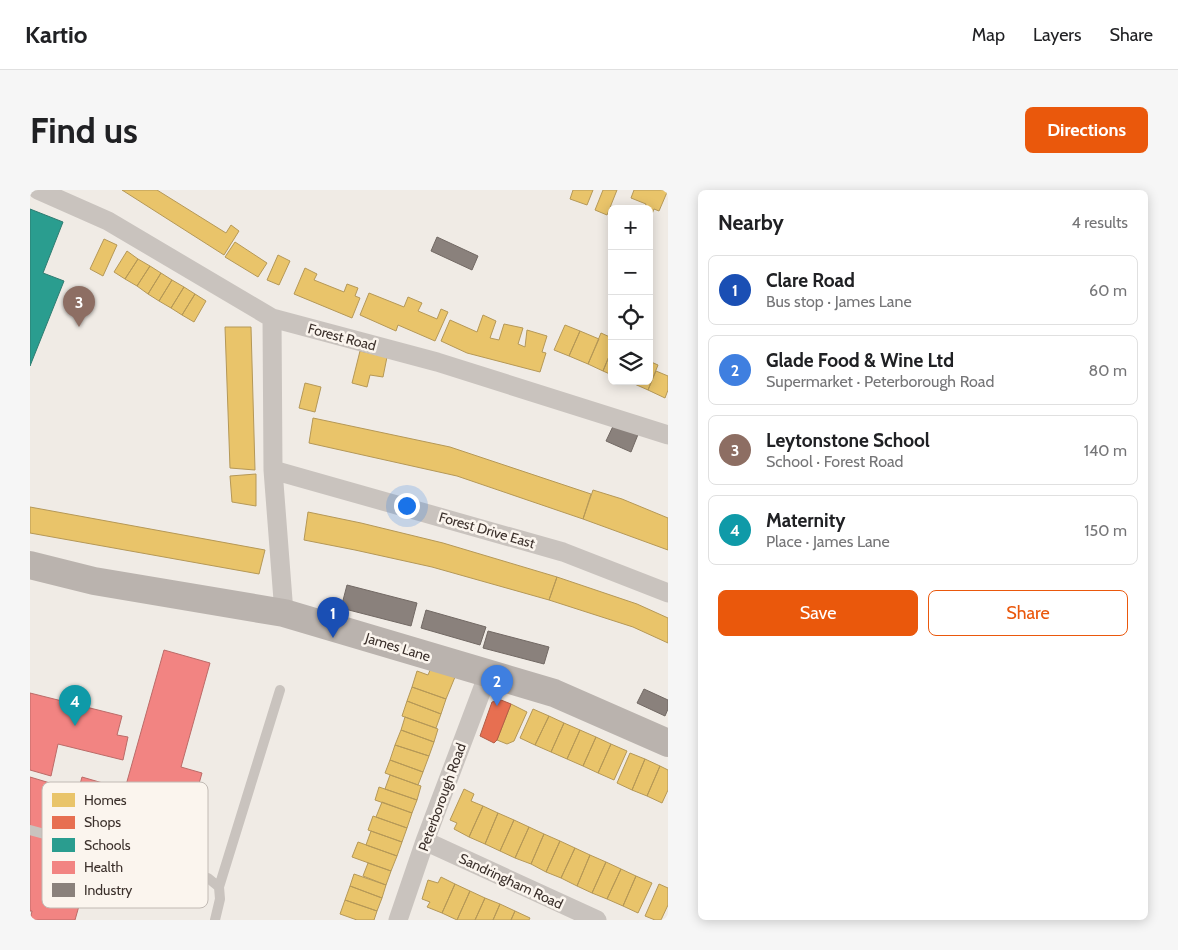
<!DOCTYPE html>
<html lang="en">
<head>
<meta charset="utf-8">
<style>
	body { margin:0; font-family:Cabin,sans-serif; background:#f6f6f6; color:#202124 }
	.controls { position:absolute; right:15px; top:15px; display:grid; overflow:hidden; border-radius:8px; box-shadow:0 2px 12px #0003 }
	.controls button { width:45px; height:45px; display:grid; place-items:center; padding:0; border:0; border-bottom:1px solid #e0e0e0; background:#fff; color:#202124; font:25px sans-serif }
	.you { position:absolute; left:376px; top:315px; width:18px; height:18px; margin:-12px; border:4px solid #fff; border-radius:50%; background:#1a73e8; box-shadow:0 0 0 8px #1a73e833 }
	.badge { display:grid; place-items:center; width:32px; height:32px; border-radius:50%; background:#ea580c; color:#fff; font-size:16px; font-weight:700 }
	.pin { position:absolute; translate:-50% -41px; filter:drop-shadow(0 1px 2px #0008) }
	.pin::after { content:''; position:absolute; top:26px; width:18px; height:15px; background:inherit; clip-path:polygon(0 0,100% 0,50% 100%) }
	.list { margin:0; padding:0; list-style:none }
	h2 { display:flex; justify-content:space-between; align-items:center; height:65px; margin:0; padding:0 20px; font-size:21px }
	h2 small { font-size:16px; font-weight:400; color:#757577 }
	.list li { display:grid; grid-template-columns:32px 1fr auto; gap:15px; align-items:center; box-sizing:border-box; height:70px; margin:0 10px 10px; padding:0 10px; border:1px solid #e0e0e0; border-radius:8px }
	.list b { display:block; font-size:19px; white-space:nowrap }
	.list p { margin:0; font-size:16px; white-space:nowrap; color:#757577 }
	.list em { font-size:16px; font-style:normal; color:#757577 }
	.actions { display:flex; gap:10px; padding:15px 20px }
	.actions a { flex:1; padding:11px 0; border:1px solid #ea580c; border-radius:8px; text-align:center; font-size:18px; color:#ea580c }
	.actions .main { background:#ea580c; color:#fff }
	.icon { flex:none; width:28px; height:28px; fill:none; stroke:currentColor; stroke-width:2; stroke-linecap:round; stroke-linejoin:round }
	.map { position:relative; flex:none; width:638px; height:730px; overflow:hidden; border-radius:8px }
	header { display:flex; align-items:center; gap:30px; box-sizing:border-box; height:70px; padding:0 25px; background:#fff; border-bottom:1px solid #e0e0e0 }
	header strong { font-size:24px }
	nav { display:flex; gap:28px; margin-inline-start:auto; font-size:18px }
	.intro { display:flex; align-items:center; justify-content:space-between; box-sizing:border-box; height:120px; padding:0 30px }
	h1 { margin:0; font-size:35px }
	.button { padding:12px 22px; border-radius:8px; background:#ea580c; color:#fff; font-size:18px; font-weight:700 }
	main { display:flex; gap:30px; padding:0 30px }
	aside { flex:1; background:#fff; border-radius:8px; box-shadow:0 2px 12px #0003 }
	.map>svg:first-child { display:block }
	.homes { fill:#e9c46a; stroke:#b59857 }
	.shops { fill:#e76f51; stroke:#b35c46 }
	.schools { fill:#2a9d8f; stroke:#2f7c71 }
	.health { fill:#f28482; stroke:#bb6b68 }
	.industry { fill:#8a817c; stroke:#726964 }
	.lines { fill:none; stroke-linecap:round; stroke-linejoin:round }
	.lane { stroke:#c9c3be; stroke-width:10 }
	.street { stroke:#c9c3be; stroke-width:19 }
	.secondary { stroke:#bab3ae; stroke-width:28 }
	.labels { text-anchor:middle; stroke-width:5; stroke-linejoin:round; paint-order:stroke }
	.street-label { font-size:14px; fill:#3b302b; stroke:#fbf5ee }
	.key { fill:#fbf5ee; stroke:#c1bab4; stroke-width:1 }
	.key-label { font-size:14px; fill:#3b302b }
</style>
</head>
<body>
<header>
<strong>Kartio</strong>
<nav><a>Map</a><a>Layers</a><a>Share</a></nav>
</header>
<div class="intro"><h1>Find us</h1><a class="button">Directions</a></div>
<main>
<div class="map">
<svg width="638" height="730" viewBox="0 0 638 730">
	<rect width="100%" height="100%" fill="#f0ebe5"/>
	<path class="homes" d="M92,0h35l69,43 5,-8 8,6 -15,24z
		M543,0h20l-6,15 -17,-6z
		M573,0h14l-10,25 -12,-5z
		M604,0h34l-9,21 -5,-2 -4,10 -1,-1v-9h-5l2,-5 -15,-6z
		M74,49l13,6 -14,31 -13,-7z
		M205,52l32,21 -9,14 -33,-20z
		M97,61l11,8 -13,20 -11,-7z
		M248,65l12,6 -11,24 -12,-5z
		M108,69l12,7 -13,20 -12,-7z
		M120,76l11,7 -13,21 -11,-8z
		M275,78l12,6 -3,6 30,12 3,-8 11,4 -3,8 5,2 -8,20 -58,-24z
		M131,83l11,7 -13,21 -11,-7z
		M142,90l12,7 -13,21 -12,-7z
		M154,97l11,7 -13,21 -11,-7z
		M339,103l35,14 4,-10 14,6 -4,8 19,8 4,-10 7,3 -13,29 -37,-16 -2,6 -36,-16z
		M165,104l11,7 -12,21 -12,-7z
		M453,125l13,6 -6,17 9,2 5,-16 19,4 -5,16 7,3 2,-17 20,6 -5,16 4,1 -6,19 -73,-19 -26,-12 9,-21 27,12z
		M535,135l15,6 -11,25 -15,-6z
		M195,137h26l4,143 -25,-2z
		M550,141l19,8 -11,25 -19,-8z
		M571,143l11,5v11l-9,22 -15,-7z
		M582,159v26l-9,-4z
		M330,161l27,6 -4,20 -13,-2 -3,12 -15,-4z
		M619,171l9,4 -10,25 -18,-8v-1h19z
		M626,181l12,5v14l-3,8 -17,-8z
		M275,193l16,4 -6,25 -16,-4z
		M283,228l137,29 141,47 -8,25 -126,-43 -148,-33z
		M226,284v32l-24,-4 -2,-26z
		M563,300l29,9 46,19v32l-85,-31z
		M0,317l235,43 -6,24 -229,-41z
		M278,322l53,11 82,20 114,34 -8,23 -117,-33 -77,-17 -51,-10z
		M527,387l80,27 31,14v25l-35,-16 -84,-27z
		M401,478l24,9 -9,22 -34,-12 5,-16 11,4z
		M382,497l34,12 -5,15 -34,-13z
		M377,511l34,13 -5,14 -34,-12z
		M481,514l16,8 -13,29 -7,3 -10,-4z
		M503,519l16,7 -14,29 -15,-7z
		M519,526l15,7 -13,29 -16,-7z
		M375,527l33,12 -4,13 -33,-12z
		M534,533l16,7 -13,29 -16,-7z
		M371,540l33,12 -5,14 -34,-11z
		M550,540l16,7 -13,29 -16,-7z
		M566,547l15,7 -13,29 -15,-7z
		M581,554l16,7 -13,29 -16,-7z
		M365,555l34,11 -6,16 -33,-12z
		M600,563l15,6 -13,31 -15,-7z
		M615,569l15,7 -13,30 -15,-6z
		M360,570l33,12 -5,13 -33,-12z
		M630,576l8,4v20l-6,13 -15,-7z
		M360,585l31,11 -4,14 -32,-11z
		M349,597l38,13 -5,13 -37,-13z
		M434,599l10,5 -3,7 12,5 -14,31 -15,-8 3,-6 -7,-3z
		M352,612l30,11 -5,15 -31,-11z
		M453,616l15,7 -13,31 -16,-7z
		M468,623l16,7 -14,31 -15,-7z
		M343,626l34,12 -5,14 -34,-12z
		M484,630l15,7 -14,31 -15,-7z
		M499,637l15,7 -13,30 -16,-6z
		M341,641l31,11 -5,14 -31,-11z
		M514,644l16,7 -14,31 -15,-8z
		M530,651l15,7 -14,30 -15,-6z
		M328,652l39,14 -6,15 -39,-14z
		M545,658l15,7 -13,31 -16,-8z
		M560,665l16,7 -14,31 -15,-7z
		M576,672l15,7 -14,30 -15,-6z
		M338,673l23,8 -5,14 -23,-9z
		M591,679l15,7 -13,30 -16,-7z
		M324,684l32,11 -4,13 -32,-12z
		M606,686l16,7 -14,30 -15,-7z
		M411,687l14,7 -13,29 -15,-6 3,-5 -8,-3 6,-19 10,3z
		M425,694l15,7 -13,29 -15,-7z
		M629,694l9,4v17l-7,15h-6l-10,-4z
		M320,696l32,12 -5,13 -32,-11z
		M440,701l15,7 -10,22h-18z
		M455,708l15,6 -7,16h-18z
		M315,710l32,11 -3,9h-17l-17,-6z
		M470,714l15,7 -4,9h-18z
		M485,721l15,7 -1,2h-18z"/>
	<path class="shops" d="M471,510l10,4 -14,36 -3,3 -14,-7 12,-34z"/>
	<path class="schools" d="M0,19l33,13 -20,51 21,8 -34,85z"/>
	<path class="health" d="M134,460l46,13 -29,104 21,6 -25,88 -67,-19z
		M0,503l92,23 -5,19 11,2 -5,23 -65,-16 -7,32 -21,-6z
		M0,587l20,6 -4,15 28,8 8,-29 31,9 -38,134h-45l2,-9h-2z"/>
	<path class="industry" d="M407,47l41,19 -6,14 -41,-19z
		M585,232l24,10 -8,20 -25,-11z
		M317,395l70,18 -6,23 -70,-18z
		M396,420l60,17 -6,18 -59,-17z
		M458,441l61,16 -5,17 -61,-16z
		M614,499l24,11v9l-3,7 -28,-13z"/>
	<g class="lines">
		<path class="lane" d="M0,640l155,42 23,6 11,9 1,12 -5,21
			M189,697l61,-197"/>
		<path class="street" d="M8,0l70,31 164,97 165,44 231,73
			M242,128l1,152 11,143
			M243,280l290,82 105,41
			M395,651l172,79
			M368,730l27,-79 63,-167"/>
		<path class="secondary" d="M0,375l64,16 190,32 270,80 114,50"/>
	</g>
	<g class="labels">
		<g class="street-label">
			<text transform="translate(312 147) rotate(15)" y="5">Forest Road</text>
			<text transform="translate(457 340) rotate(16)" y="5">Forest Drive East</text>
			<text transform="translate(368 457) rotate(17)" y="5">James Lane</text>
			<text transform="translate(412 607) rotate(-70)" y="5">Peterborough Road</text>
			<text transform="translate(481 691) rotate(25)" y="5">Sandringham Road</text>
		</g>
	</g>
	<rect x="12" y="592" width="166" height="126" rx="8" class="key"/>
	<rect x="22" y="603" width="23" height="14" fill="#e9c46a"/>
	<rect x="22" y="626" width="23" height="13" fill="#e76f51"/>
	<rect x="22" y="648" width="23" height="14" fill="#2a9d8f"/>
	<rect x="22" y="671" width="23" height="13" fill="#f28482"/>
	<rect x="22" y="693" width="23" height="14" fill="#8a817c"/>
	<g class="key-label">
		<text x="54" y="615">Homes</text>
		<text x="54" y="637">Shops</text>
		<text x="54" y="660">Schools</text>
		<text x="54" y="682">Health</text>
		<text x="54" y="705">Industry</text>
	</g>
</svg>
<div class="controls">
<button>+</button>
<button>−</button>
<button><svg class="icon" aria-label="locate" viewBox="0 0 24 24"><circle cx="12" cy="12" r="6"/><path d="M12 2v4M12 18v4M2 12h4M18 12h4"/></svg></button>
<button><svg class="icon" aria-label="layers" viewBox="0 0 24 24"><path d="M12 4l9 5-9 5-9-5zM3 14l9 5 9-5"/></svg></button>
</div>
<div class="you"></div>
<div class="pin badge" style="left:303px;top:448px;background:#1a4fb4">1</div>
<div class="pin badge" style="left:467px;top:516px;background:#3f7fe0">2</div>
<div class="pin badge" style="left:49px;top:137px;background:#8d6e63">3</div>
<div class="pin badge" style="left:45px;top:536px;background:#0f9aa8">4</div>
</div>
<aside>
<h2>Nearby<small>4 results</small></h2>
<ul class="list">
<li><span class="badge" style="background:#1a4fb4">1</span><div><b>Clare Road</b><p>Bus stop · James Lane</p></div><em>60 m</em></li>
<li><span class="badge" style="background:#3f7fe0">2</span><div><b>Glade Food &amp; Wine Ltd</b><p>Supermarket · Peterborough Road</p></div><em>80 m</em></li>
<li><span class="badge" style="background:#8d6e63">3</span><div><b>Leytonstone School</b><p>School · Forest Road</p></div><em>140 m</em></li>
<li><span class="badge" style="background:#0f9aa8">4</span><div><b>Maternity</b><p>Place · James Lane</p></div><em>150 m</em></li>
</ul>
<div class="actions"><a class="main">Save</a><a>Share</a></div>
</aside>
</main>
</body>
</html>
